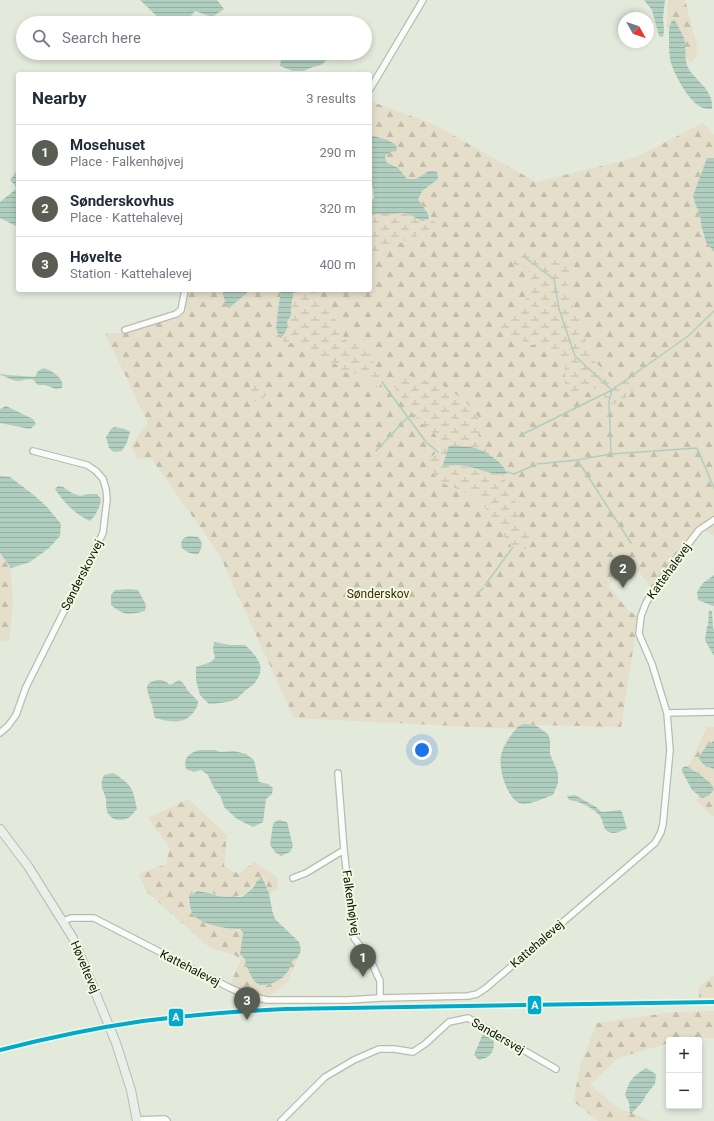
<!DOCTYPE html>
<html lang="en">
<head>
<meta charset="utf-8">
<style>
	body { margin:0; font-family:Roboto,sans-serif; background:#f2f2f3; color:#1f2937 }
	.controls { position:absolute; right:12px; bottom:12px; display:grid; overflow:hidden; border-radius:4px; box-shadow:0 2px 6px #0003 }
	.controls button { width:36px; height:36px; display:grid; place-items:center; padding:0; border:0; border-bottom:1px solid #e0e1e3; background:#fff; color:#1f2937; font:20px sans-serif }
	.compass { position:absolute; left:618px; top:12px; width:36px; height:36px; border-radius:50%; background:#fff; box-shadow:0 2px 6px #0003; rotate:130deg }
	.you { position:absolute; left:422px; top:750px; width:14px; height:14px; margin:-10px; border:3px solid #fff; border-radius:50%; background:#1a73e8; box-shadow:0 0 0 6px #1a73e833 }
	.badge { display:grid; place-items:center; width:26px; height:26px; border-radius:50%; background:#595d52; color:#fff; font-size:13px; font-weight:700 }
	.pin { position:absolute; translate:-50% -33px; filter:drop-shadow(0 1px 2px #0008) }
	.pin::after { content:''; position:absolute; top:21px; width:14px; height:12px; background:inherit; clip-path:polygon(0 0,100% 0,50% 100%) }
	.list { margin:0; padding:0; list-style:none }
	h2 { display:flex; justify-content:space-between; align-items:center; height:52px; margin:0; padding:0 16px; font-size:17px }
	h2 small { font-size:13px; font-weight:400; color:#747a83 }
	.list li { display:grid; grid-template-columns:26px 1fr auto; gap:12px; align-items:center; box-sizing:border-box; height:56px; padding:0 16px; border-top:1px solid #e0e1e3 }
	.list b { display:block; font-size:15px; white-space:nowrap }
	.list p { margin:0; font-size:13px; white-space:nowrap; color:#747a83 }
	.list em { font-size:13px; font-style:normal; color:#747a83 }
	.icon { flex:none; width:22px; height:22px; fill:none; stroke:currentColor; stroke-width:2; stroke-linecap:round; stroke-linejoin:round }
	.map { position:relative; flex:none; width:714px; height:1121px; overflow:hidden }
	.search { position:absolute; background:#fff; box-shadow:0 2px 6px #0003; left:16px; top:16px; width:356px; height:44px; display:flex; align-items:center; gap:10px; box-sizing:border-box; padding:0 14px; border-radius:22px; color:#747a83; font-size:15px }
	.panel { position:absolute; background:#fff; box-shadow:0 2px 6px #0003; left:16px; top:72px; width:356px; height:220px; border-radius:4px }
	.map>svg:first-child { display:block }
	.forest { fill:url(#forest-firs); fill-rule:evenodd }
	.wetland { fill:url(#wetland-marsh) }
	.water { fill:url(#water-rules) }
	.lines { fill:none; stroke-linecap:round; stroke-linejoin:round }
	.stream { stroke:#b0cec0; stroke-width:1.5 }
	.street-casing { stroke:#b7bcb1; stroke-width:8 }
	.secondary-casing { stroke:#b7bcb1; stroke-width:10 }
	.street { stroke:#fbfcfa; stroke-width:5.5 }
	.secondary { stroke:#ebefea; stroke-width:8 }
	.rail-1-casing { stroke:#f1fce2; stroke-width:7 }
	.rail-1 { stroke:#00a9ce; stroke-width:4 }
	.labels { text-anchor:middle; stroke-width:4; stroke-linejoin:round; paint-order:stroke }
	.street-label { font-size:12px; fill:#0f1209; stroke:#f1fce2 }
	.park-label { font-size:12px; fill:#402a01; stroke:#f1fce2 }
	.line-badge { stroke:#f1fce2; stroke-width:1.5 }
	.badge-label { font-size:11px; text-anchor:middle; font-weight:bold; fill:#fff }
</style>
</head>
<body>
<div class="map">
<svg width="714" height="1121" viewBox="0 0 714 1121">
	<defs>
		<pattern id="forest-firs" width="22" height="20" patternUnits="userSpaceOnUse"><rect width="22" height="20" fill="#e5deca"/><path d="M5 1l3.5 6h-7zM16 11l3.5 6h-7z" fill="#c3bdac"/></pattern>
		<pattern id="wetland-marsh" width="20" height="14" patternUnits="userSpaceOnUse"><rect width="20" height="14" fill="#e5deca"/><path d="M1 5h8M5 5V1M11 12h8M15 12V8" fill="none" stroke="#c3bdac"/></pattern>
		<pattern id="water-rules" width="6" height="5" patternUnits="userSpaceOnUse"><rect width="6" height="5" fill="#b0cec0"/><path d="M0 2.5h6" fill="none" stroke="#96b0a4"/></pattern>
	</defs>
	<rect width="100%" height="100%" fill="#e3e9db"/>
	<path class="forest" d="M668,0h17l12,46 -1,9 -4,7 -2,-1 -4,-3 -2,-19 -10,-20 -3,2 -1,5 -3,1z
		M370,101l65,24 101,57 98,-24 69,-35 11,12v23h-7l-7,19 -4,29 4,8 1,10 5,17 8,11v284l-16,-9 -47,61 -16,-22 -14,17 -8,-4 -4,8 19,23 10,7 -17,110 -86,-2 -11,-1 -8,5 -222,-11 -75,-164 -68,-96 -13,1 -7,-13 17,-23 -43,-90h20l57,-22 5,-21h35l3,12 4,5 17,-13 3,-4h32l-3,21 -2,18 4,9 14,5 6,-2 9,8 14,10 13,5 11,9 13,2 19,12 3,-5 -20,-40 -6,-4 -8,5 -7,-8 -3,-12 -22,-29 3,-4h51v-35l64,-26 1,-7 -18,-23 5,-8 16,-12 -13,-6 -10,6h-8l-9,-11 -12,-6 -1,-6 5,-4 -8,-14 -12,-3zM527,248l18,11 12,1 16,17 -6,6 3,15 8,19 10,31 6,13 19,19 9,-1 -17,19 -4,-10 -8,1 -19,7 -9,-8v-24l-7,-10 -11,-7 -19,-3 -14,-8 -17,-6 7,-13 13,-4 8,-12 5,-14zM440,384l23,15 16,19c-1,5 -2,11 -1,16 3,13 19,26 28,35v5l-5,1 3,3 3,9 10,18 2,17 12,11 -17,17 -30,-44 -15,-12 -24,-10 -9,-49z
		M0,553l11,15 2,38 -4,34 -9,1z
		M707,727h7v90l-18,-16 11,-19 -19,-14z
		M188,799l39,36 -3,31 15,8 15,-12 10,6 13,9 1,11 -8,6 -7,-19 -19,19 -11,3 -14,-1 -10,-4 -14,-1 -7,7c0,3 0,6 1,9 6,21 39,16 53,25l6,40 9,12 9,2 22,-16 5,-14 6,1 -12,25 -23,19 -34,-16 11,-26 -8,-5 -23,-6 -64,-57 -7,-17 27,-10 4,-16 -22,-30z
		M714,975v23h-15v-11z
		M714,1011v27l-45,2v3l-51,15 -28,27 28,23 33,13h-53l-25,-20 8,-38 16,-40 76,-11z"/>
	<path class="wetland" d="M403,213l26,6 -1,-5 7,8 -1,7 -64,26v-39c11,-4 22,-2 33,-3z
		M527,248l18,11 12,1 14,3 6,7 -10,13 3,15 8,19 10,31 6,13 19,19 9,-1 8,2 3,9 -11,11 -12,4 -5,-7 -4,-10 -8,1 -18,7 -10,-8v-24l-7,-11 -11,-6 -19,-3 -14,-8 -17,-6 -1,-5 8,-8 13,-4 8,-12 5,-14 -2,-18 -15,-5 4,-10z
		M294,290h25l-3,4 22,29 3,12 7,8 8,-5c15,10 18,28 26,44l-4,5 -18,-12 -13,-2 -11,-9 -13,-5 -14,-10 -9,-8 -6,2h-8l-6,-5 3,-2 4,-14 4,-7v-8z
		M411,376l29,8 23,15 16,19 -1,16 7,13 9,11 -10,-6 -39,3v4l-3,7 15,-1 22,4 22,6 3,3 3,9 10,18 2,17 12,11v12l-7,5h-10l-30,-44 -15,-12 -24,-10 -13,-11 -8,-12 16,-10 -4,-16 -16,-13 -11,-13 -20,-30z
		M255,385l6,1 7,8 -10,9 -4,-2 -4,-11z"/>
	<path class="water" d="M140,0h77l7,9 -12,8 -17,-6 -5,6 -2,6h-24z
		M644,0h21l-2,17 1,14 -1,6 -4,-1 -7,-26z
		M674,19c3,6 7,12 10,19 3,11 -1,23 6,33 9,12 24,21 22,38 -3,0 -6,0 -9,-1 -13,-5 -26,-29 -31,-42 -3,-8 -3,-18 -3,-27 0,-7 -1,-15 5,-20z
		M287,53h43l-1,5 -8,7 -8,2 -10,4h-10l-13,-5 1,-6z
		M370,135l18,5 8,5 1,6 -7,1 -5,4 1,6 12,6 9,11c3,0 5,0 8,0 9,-3 11,-11 22,-7l1,7 -16,12 -4,8 10,15 1,5 -7,2 -14,-7 -5,-1 -10,1h-16l-7,2v-14l4,-4 -1,-10 -3,-5z
		M707,158h7v94l-8,-10 -5,-18 -1,-10 -4,-8 -3,-10z
		M18,171v56l-18,-9v-16l16,-13 -1,-4 -5,-5 6,-8z
		M222,290h26l-2,4 -17,14 -4,-6z
		M281,290h13l-3,17v8l-4,7 1,4 -5,10 -3,2 -4,-9 2,-18z
		M43,368c8,2 22,10 19,20l-6,1 -11,-4h-7l-3,-3 -1,-2c-6,-2 -11,1 -17,1 -7,-1 -11,-5 -17,-6v-1l8,1 27,2 3,-6z
		M6,406l27,13 3,5 -6,5 -30,-6v-14z
		M114,427l11,2 5,3 -3,10 -5,9 -8,1 -5,-4 -3,-11 5,-8z
		M449,446c9,0 18,0 26,2 10,3 30,15 32,26 -13,3 -35,-9 -50,-9 -5,0 -10,1 -15,2 3,-7 4,-14 7,-21z
		M0,476l10,1 25,19 12,11 14,17 -1,12 -11,12 -19,14 -19,6 -11,-15z
		M58,486l5,1 9,6 8,3 7,-2h10l4,5c-1,8 -5,16 -11,22 -15,-7 -26,-18 -35,-32z
		M190,536l8,1c6,6 4,11 0,17 -6,1 -11,-2 -16,-6 -2,-7 1,-11 8,-12z
		M714,575v31h-1l-15,-6 -1,-8 6,-9z
		M129,589l9,1 8,15 -1,6c-17,4 -21,5 -34,-6v-10l4,-5z
		M709,610l3,1 1,17 1,1v27l-9,-16 2,-14h1z
		M214,642l16,3h15c13,13 23,22 8,40 -2,2 -5,3 -7,5 -4,3 -7,8 -12,10 -8,3 -16,3 -25,4l-9,-9 -4,-15v-13l15,-5 4,-4 -2,-9z
		M158,680c5,0 8,1 12,5l9,-5 4,3 5,8 10,10c0,4 -1,6 -3,9 -10,16 -25,12 -40,8 -2,-5 -2,-11 -4,-16 -3,-11 -10,-19 7,-22z
		M524,724l11,1 13,9 2,6v14l8,19v10l-5,12c-9,3 -21,9 -30,9 -15,-1 -25,-36 -22,-48 1,-8 10,-22 15,-27 2,-3 5,-4 8,-5z
		M714,741v28l-10,-4 -5,-6c3,-9 7,-13 15,-18z
		M199,750h16l5,2 14,-1 12,3 8,6 5,22 9,2 5,4 -1,6 -6,5 -3,23 -10,5 -16,-8 -13,-12 -3,-10 -7,-9 -6,-13 -7,-5 -7,2 -8,-3c-3,-11 3,-16 13,-19z
		M686,766c8,5 26,15 28,24l-6,6 -6,2 -10,-8 -10,-19v-3z
		M113,773c19,11 20,16 24,36 -3,3 -6,8 -9,9 -8,4 -18,2 -21,-7 -1,-4 -1,-8 -1,-12 -3,-10 -7,-14 -2,-24z
		M575,795l21,12 6,5 18,-2 2,2 5,17c-6,1 -11,6 -18,3 -7,-3 -5,-11 -9,-16 -7,-8 -20,-15 -31,-16l-2,-4z
		M280,820l7,2 6,24 -3,6 -9,4 -6,-4 -5,-7 3,-21 3,-3z
		M262,877l7,16 3,17 3,9 24,23 2,8 -3,7 -7,5 -2,8 -7,8 -7,4 -9,3h-7l-5,-4 -5,-9 -3,-7 -1,-6 -5,-5 3,-21 -3,-4c-13,0 -40,-4 -48,-16 -2,-4 -3,-11 -3,-16l8,-6 12,2 9,3 11,1h13l11,-9 4,-7z
		M484,1029l8,4c4,14 2,24 -13,27l-5,-5 8,-19v-5z
		M646,1068l10,6 -1,10 -9,11 -3,6 -13,14 -1,-12 -4,-8c5,-16 7,-18 21,-27z"/>
	<g class="lines">
		<path class="stream" d="M523,256l31,23 5,30 16,47 37,34 -3,11 2,53 -34,6 -40,4
			M382,382l44,60 12,10
			M521,435l91,-45 76,-54 26,-25
			M376,451l32,-34
			M611,454l86,-6 17,40
			M578,461l53,82
			M507,472l7,2 18,-8
			M485,585l28,-38
			M476,596l7,-8"/>
		<defs>
			<path id="street" d="M370,89l53,-89
				M125,330l51,-16 5,-4 4,-20
				M667,713l47,-1
				M0,733l8,-7 8,-11 10,-28 77,-154 4,-34 -1,-10 -3,-10 -7,-8 -9,-6 -54,-14
				M338,773l6,77 10,88 16,21 10,22v17
				M293,878l13,-5 38,-23
				M63,921l8,-3h23l136,70 16,7 21,5h81l32,-2 88,-2 9,-2 9,-6 169,-145 6,-11 2,-8 7,-74 -3,-37 -15,-49 -13,-30 2,-18 5,-13 8,-14 45,-59 15,-10
				M137,1120l28,-1 2,2
				M281,1121l44,-44 29,-17 25,-11h15l19,3 12,-8 24,-22 19,-4 88,51"/>
			<path id="secondary" d="M0,829l28,37 45,72 43,105 15,47 6,31"/>
		</defs>
		<use href="#street" class="street-casing"/>
		<use href="#secondary" class="secondary-casing"/>
		<use href="#street" class="street"/>
		<use href="#secondary" class="secondary"/>
		<defs>
			<path id="rail-1" d="M0,1050c47,-12 95,-22 143,-29 48,-6 95,-10 143,-12l428,-7"/>
		</defs>
		<use href="#rail-1" class="rail-1-casing"/>
		<use href="#rail-1" class="rail-1"/>
	</g>
	<g class="labels">
		<g class="street-label">
			<text transform="translate(669 571) rotate(-54)" y="4">Kattehalevej</text>
			<text transform="translate(82 575) rotate(-63)" y="4">Sønderskovvej</text>
			<text transform="translate(351 903) rotate(82)" y="4">Falkenhøjvej</text>
			<text transform="translate(537 944) rotate(-41)" y="4">Kattehalevej</text>
			<text transform="translate(85 967) rotate(67)" y="4">Høveltevej</text>
			<text transform="translate(190 968) rotate(27)" y="4">Kattehalevej</text>
			<text transform="translate(498 1036) rotate(30)" y="4">Sandersvej</text>
		</g>
		<g class="park-label">
			<text x="378" y="598">Sønderskov</text>
		</g>
	</g>
	<g class="line-badge">
		<rect x="527" y="995" width="15" height="20" rx="4" fill="#00a9ce"/>
		<rect x="168" y="1008" width="16" height="19" rx="4" fill="#00a9ce"/>
	</g>
	<g class="badge-label">
		<text x="535" y="1009">A</text>
		<text x="176" y="1021">A</text>
	</g>
</svg>
<div class="controls">
<button>+</button>
<button>−</button>
</div>
<svg class="compass" viewBox="-18 -18 36 36"><path d="M0-13l5 13h-10z" fill="#e53935"/><path d="M0 13l5-13h-10z" fill="#747a83"/></svg>
<div class="you"></div>
<div class="pin badge" style="left:363px;top:977px">1</div>
<div class="pin badge" style="left:623px;top:588px">2</div>
<div class="pin badge" style="left:247px;top:1020px">3</div>
<div class="search"><svg class="icon" aria-label="search" viewBox="0 0 24 24"><circle cx="10" cy="10" r="6"/><path d="M15 15l6 6"/></svg>Search here</div>
<section class="panel">
<h2>Nearby<small>3 results</small></h2>
<ul class="list">
<li><span class="badge">1</span><div><b>Mosehuset</b><p>Place · Falkenhøjvej</p></div><em>290 m</em></li>
<li><span class="badge">2</span><div><b>Sønderskovhus</b><p>Place · Kattehalevej</p></div><em>320 m</em></li>
<li><span class="badge">3</span><div><b>Høvelte</b><p>Station · Kattehalevej</p></div><em>400 m</em></li>
</ul>
</section>
</div>
</body>
</html>
